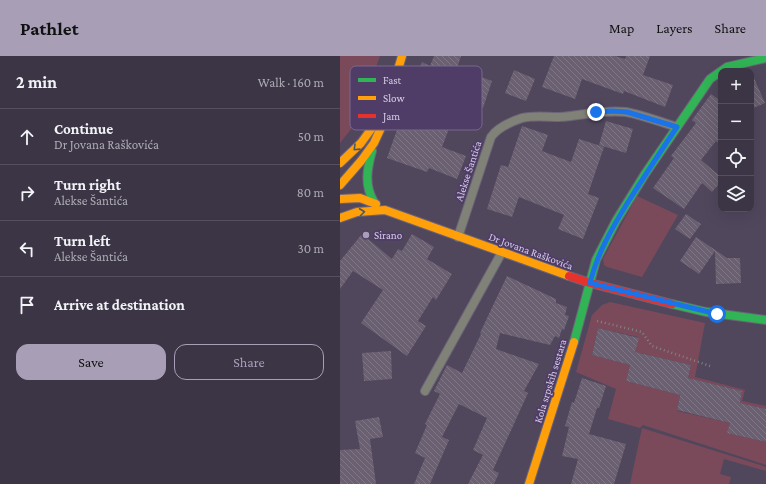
<!DOCTYPE html>
<html lang="en">
<head>
<meta charset="utf-8">
<style>
	body { margin:0; font-family:"Crimson Pro",serif; background:#433d4d; color:#f1f3f6 }
	.controls { position:absolute; right:12px; top:12px; display:grid; overflow:hidden; border-radius:8px; box-shadow:0 4px 16px #0002 }
	.controls button { width:36px; height:36px; display:grid; place-items:center; padding:0; border:0; border-bottom:1px solid #55505f; background:#3c3546; color:#f1f3f6; font:20px sans-serif }
	.stop { position:absolute; width:12px; height:12px; margin:-9px; border:3px solid #1a73e8; border-radius:50%; background:#fff }
	.stop.end { background:#1a73e8; border-color:#fff; box-shadow:0 1px 4px #0008 }
	.list { margin:0; padding:0; list-style:none }
	h2 { display:flex; justify-content:space-between; align-items:center; height:52px; margin:0; padding:0 16px; font-size:17px }
	h2 small { font-size:13px; font-weight:400; color:#acabb3 }
	.list li { display:grid; grid-template-columns:26px 1fr auto; gap:12px; align-items:center; box-sizing:border-box; height:56px; padding:0 16px; border-top:1px solid #55505f }
	.list b { display:block; font-size:15px; white-space:nowrap }
	.list p { margin:0; font-size:13px; white-space:nowrap; color:#acabb3 }
	.list em { font-size:13px; font-style:normal; color:#acabb3 }
	.actions { display:flex; gap:8px; padding:12px 16px }
	.actions a { flex:1; padding:9px 0; border:1px solid #a89fb7; border-radius:12px; text-align:center; font-size:14px; color:#a89fb7 }
	.actions .main { background:#a89fb7; color:#111 }
	.icon { flex:none; width:22px; height:22px; fill:none; stroke:currentColor; stroke-width:2; stroke-linecap:round; stroke-linejoin:round }
	.map { position:relative; flex:none; width:426px; height:428px; overflow:hidden }
	header { display:flex; align-items:center; gap:24px; box-sizing:border-box; height:56px; padding:0 20px; background:#a89fb7; color:#111 }
	header strong { font-size:19px }
	nav { display:flex; gap:22px; margin-inline-start:auto; font-size:14px }
	main { display:flex }
	aside { flex:1; background:#3c3546 }
	.map>svg:first-child { display:block }
	.green { fill:#7a4a5a }
	.building { fill:url(#building-back-hatch) }
	.lines { fill:none; stroke-linecap:round; stroke-linejoin:round }
	.street-casing { stroke:#6c6477; stroke-width:10 }
	.fast-casing { stroke:#6c6477; stroke-width:10 }
	.slow-casing { stroke:#6c6477; stroke-width:10 }
	.jam-casing { stroke:#6c6477; stroke-width:10 }
	.path { stroke:#838282; stroke-width:2.5; stroke-dasharray:1 3; stroke-linecap:butt }
	.street { stroke:#808277; stroke-width:8 }
	.fast { stroke:#30b455; stroke-width:8 }
	.slow { stroke:#ff9f0a; stroke-width:8 }
	.jam { stroke:#e5322d; stroke-width:8 }
	.oneway { stroke:#475b62 }
	.route { stroke:#1a73e8; stroke-width:5 }
	.poi-dot { fill:#a89fb7; stroke:#4f3d67; stroke-width:1.5 }
	.labels { text-anchor:middle; stroke-width:3.5; stroke-linejoin:round; paint-order:stroke }
	.street-label { font-size:11px; fill:#d7cee7; stroke:#4f3d67 }
	.poi-label { font-size:11px; fill:#d7cee7; stroke:#4f3d67; text-anchor:start }
	.key { fill:#4f3d67; stroke:#78688d; stroke-width:1 }
	.key-label { font-size:11px; fill:#d7cee7 }
</style>
</head>
<body>
<header>
<strong>Pathlet</strong>
<nav><a>Map</a><a>Layers</a><a>Share</a></nav>
</header>
<main>
<aside>
<h2>2 min<small>Walk · 160 m</small></h2>
<ul class="list">
<li><svg class="icon" aria-label="ahead" viewBox="0 0 24 24"><path d="M12 20V5M6 11l6-6 6 6"/></svg><div><b>Continue</b><p>Dr Jovana Raškovića</p></div><em>50 m</em></li>
<li><svg class="icon" aria-label="right" viewBox="0 0 24 24"><path d="M7 20v-9h11M14 6l5 5-5 5"/></svg><div><b>Turn right</b><p>Alekse Šantića</p></div><em>80 m</em></li>
<li><svg class="icon" aria-label="left" viewBox="0 0 24 24"><path d="M17 20v-9H6M10 6l-5 5 5 5"/></svg><div><b>Turn left</b><p>Alekse Šantića</p></div><em>30 m</em></li>
<li><svg class="icon" aria-label="arrive" viewBox="0 0 24 24"><path d="M6 21V4h12l-3 4 3 4H6"/></svg><div><b>Arrive at destination</b></div></li>
</ul>
<div class="actions"><a class="main">Save</a><a>Share</a></div>
</aside>
<div class="map">
<svg width="426" height="428" viewBox="0 0 426 428">
	<defs>
		<pattern id="building-back-hatch" width="6" height="6" patternUnits="userSpaceOnUse"><rect width="6" height="6" fill="#6b6071"/><path d="M-1 5l2 2M0 0l6 6M5-1l2 2" fill="none" stroke="#7f7685"/></pattern>
	</defs>
	<rect width="100%" height="100%" fill="#50475d"/>
	<path class="green" d="M0,0h40l-24,67 -16,20z
		M297,140l41,19 -36,62 -35,-10 -3,-2 -1,-6z
		M270,246l95,21 -10,54 50,13 -3,11 24,5v3l-26,-6 2,-12 -54,-13 3,-13 -56,-13 3,-15 -40,-9 -6,27 38,10 -4,16 54,14 -3,16 53,12 -2,10 38,9v23l-123,-40 -3,3 -32,-9 8,-30 -40,-17 16,-57 10,-10z
		M302,372l124,39v4l-42,-12 -4,15 11,3 -2,7h-99z"/>
	<path class="building" d="M94,0h27l-4,12 35,13 -9,27 -23,-8 -18,47 24,9 -9,23 -28,-11 -2,4 -40,-14 16,-45h1l14,-34 -2,-1 6,-16 8,4z
		M214,0h61l10,3 1,-3h24l-7,19 30,10 -8,22 -41,-16 -1,3 -41,-15 -7,20 -33,-12z
		M174,14l21,9 -9,22 -21,-8z
		M411,15l14,32 -14,6z
		M371,38l10,7v45l-5,-5 -15,19 20,17v5l-9,10 -10,-9 -18,26 -31,-21 21,-30 -3,-2 25,-33 -4,-3z
		M266,65l27,8 -7,24 -27,-8z
		M182,70l26,9 -6,16 29,11 8,-23 25,8 -16,47 11,4 -16,41 -25,-10 6,-14 -45,-18 -7,20 -25,-8 14,-44 7,2z
		M346,158l15,10 -11,15 -15,-10z
		M22,178l30,25 6,-10 4,2 10,-17 22,13 -7,12 25,15 -16,26 -3,-3 -15,24 8,5 -19,30 -46,-33 22,-33 -30,-19 -13,18v-28z
		M356,181l31,21h13l1,25 -25,1 -1,-33 -16,23 -19,-13z
		M167,220l49,23v4l11,4 -2,8 4,1 -5,14 -2,-1 -3,9 -4,-2 -5,9 -50,-12 -4,16 43,15 -15,27 4,2 -35,77 6,3 -5,11h-26l15,-29 -10,-5 14,-32 -28,-14 -17,33 7,3 -19,44h-16l11,-26 -10,-5 12,-28 -2,-1 15,-30 -6,-3 13,-26 15,8 19,-39 -1,-1z
		M258,272l41,10 -4,14 56,13 -3,13 54,13 -2,12 26,6v33l-39,-9 3,-10 -53,-13 3,-15 -54,-14 4,-16 -38,-10z
		M51,295l1,28 -28,2 -2,-28z
		M242,322l24,8 -7,22h-2l-8,26 37,10 -12,40h-43l7,-25 -16,-3 7,-29 -4,-1 7,-24 2,1z
		M39,361l4,20 -13,2 6,45h-36v-34l20,-1 -5,-28z"/>
	<g class="lines">
		<defs>
			<path id="street" d="M118,181l33,-100c7,-10 19,-15 31,-19 12,-3 25,-1 37,-1 22,-1 44,-8 67,-5 17,3 34,10 51,15
				M85,335l77,-139"/>
			<path id="fast" d="M32,95c-5,18 -8,34 2,51
				M332,248l34,8 60,8
				M234,286l22,-82 20,-39 29,-47 65,-95 17,-12 39,-9"/>
			<path id="slow" d="M0,107l21,-20 19,-26
				M0,129l21,-24 13,-18 6,-13 22,-74
				M0,143l20,-1 16,6
				M0,162l17,-6 28,-2 184,66
				M189,428l45,-142"/>
			<path id="jam" d="M229,220l21,7 82,21"/>
		</defs>
		<use href="#street" class="street-casing"/>
		<use href="#fast" class="fast-casing"/>
		<use href="#slow" class="slow-casing"/>
		<use href="#jam" class="jam-casing"/>
		<path class="path" d="M257,265l45,11 10,14 58,20"/>
		<use href="#street" class="street"/>
		<use href="#fast" class="fast"/>
		<use href="#slow" class="slow"/>
		<use href="#jam" class="jam"/>
	</g>
	<defs><path id="oneway-chevron" d="M-2-3.5L2.5 0L-2 3.5" fill="none" stroke-width="1.6" stroke-linecap="round" stroke-linejoin="round"/></defs>
	<g class="oneway">
		<use href="#oneway-chevron" transform="translate(16 92) rotate(136)"/>
		<use href="#oneway-chevron" transform="translate(22 156) rotate(-7)"/>
	</g>
	<g class="lines">
		<path class="route" d="M256,56l16,-1 15,1 50,15c-17,25 -33,50 -49,75 -16,26 -31,52 -38,81l127,31"/>
	</g>
	<circle class="poi-dot" cx="26" cy="179" r="4"/>
	<g class="labels">
		<g class="street-label">
			<text transform="translate(128 115) rotate(-72)" y="4">Alekse Šantića</text>
			<text transform="translate(191 195) rotate(20)" y="4">Dr Jovana Raškovića</text>
			<text transform="translate(210 325) rotate(-73)" y="4">Kola srpskih sestara</text>
		</g>
		<g class="poi-label">
			<text x="34" y="183">Sirano</text>
		</g>
	</g>
	<rect x="10" y="10" width="132" height="64" rx="6" class="key"/>
	<rect x="18" y="22" width="18" height="4" fill="#30b455"/>
	<rect x="18" y="40" width="18" height="4" fill="#ff9f0a"/>
	<rect x="18" y="58" width="18" height="4" fill="#e5322d"/>
	<g class="key-label">
		<text x="43" y="28">Fast</text>
		<text x="43" y="46">Slow</text>
		<text x="43" y="64">Jam</text>
	</g>
</svg>
<div class="controls">
<button>+</button>
<button>−</button>
<button><svg class="icon" aria-label="locate" viewBox="0 0 24 24"><circle cx="12" cy="12" r="6"/><path d="M12 2v4M12 18v4M2 12h4M18 12h4"/></svg></button>
<button><svg class="icon" aria-label="layers" viewBox="0 0 24 24"><path d="M12 4l9 5-9 5-9-5zM3 14l9 5 9-5"/></svg></button>
</div>
<div class="stop" style="left:377px;top:258px"></div>
<div class="stop end" style="left:256px;top:56px"></div>
</div>
</main>
</body>
</html>
